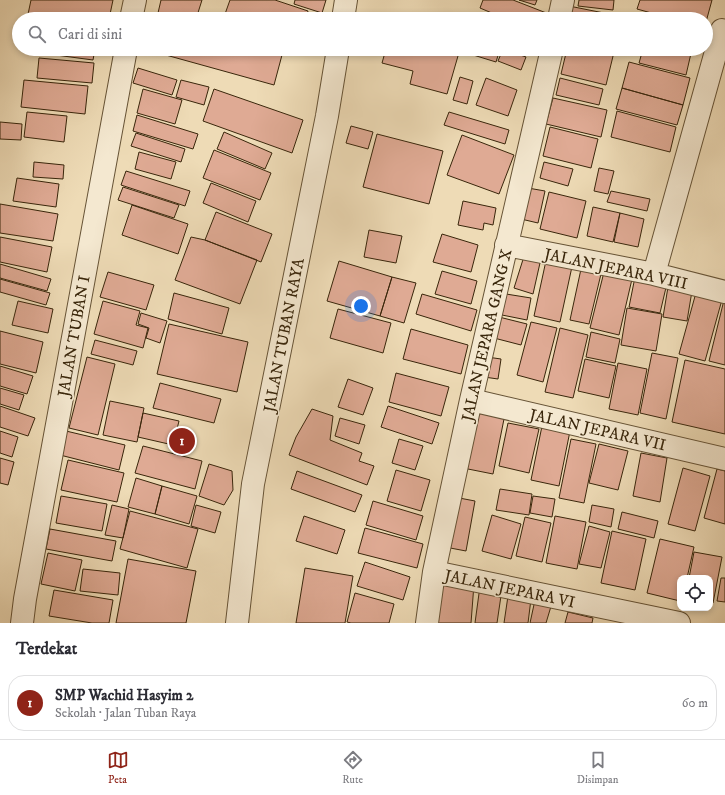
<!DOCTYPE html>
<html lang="id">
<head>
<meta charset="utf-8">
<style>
	body { margin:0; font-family:"IM FELL DW Pica",serif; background:#f7f7f7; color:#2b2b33 }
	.controls { position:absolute; right:12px; bottom:12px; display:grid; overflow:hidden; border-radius:8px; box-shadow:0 2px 6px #0003 }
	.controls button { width:36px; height:36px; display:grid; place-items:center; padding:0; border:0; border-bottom:1px solid #e1e1e2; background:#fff; color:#2b2b33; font:20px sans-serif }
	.you { position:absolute; left:361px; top:306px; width:14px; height:14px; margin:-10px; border:3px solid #fff; border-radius:50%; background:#1a73e8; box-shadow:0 0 0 6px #1a73e833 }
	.badge { display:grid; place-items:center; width:26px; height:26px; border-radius:50%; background:#8f2418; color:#fff; font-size:13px; font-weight:700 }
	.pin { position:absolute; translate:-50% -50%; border:2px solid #fff; box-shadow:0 1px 4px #0006 }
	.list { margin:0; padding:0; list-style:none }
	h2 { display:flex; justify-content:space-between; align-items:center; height:52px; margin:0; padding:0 16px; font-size:17px }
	h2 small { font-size:13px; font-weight:400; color:#7c7c81 }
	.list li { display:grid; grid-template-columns:26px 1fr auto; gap:12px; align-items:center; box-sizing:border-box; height:56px; margin:0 8px 8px; padding:0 8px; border:1px solid #e1e1e2; border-radius:16px }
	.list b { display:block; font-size:15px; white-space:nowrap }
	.list p { margin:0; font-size:13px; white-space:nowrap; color:#7c7c81 }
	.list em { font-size:13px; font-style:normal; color:#7c7c81 }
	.icon { flex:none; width:22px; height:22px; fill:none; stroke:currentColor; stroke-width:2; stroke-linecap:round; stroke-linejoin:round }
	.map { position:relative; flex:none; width:725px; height:623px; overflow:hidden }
	.search { position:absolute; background:#fff; box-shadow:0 2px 6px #0003; left:12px; right:12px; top:12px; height:44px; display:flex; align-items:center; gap:10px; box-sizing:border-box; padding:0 14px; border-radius:22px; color:#7c7c81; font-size:15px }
	.sheet { height:116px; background:#fff }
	nav { display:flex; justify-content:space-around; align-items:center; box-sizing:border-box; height:56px; border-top:1px solid #e1e1e2; background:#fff; font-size:11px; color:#7c7c81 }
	nav a { display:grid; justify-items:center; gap:2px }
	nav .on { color:#8f2418 }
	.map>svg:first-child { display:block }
	.building { fill:#dfaa94; stroke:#39260b }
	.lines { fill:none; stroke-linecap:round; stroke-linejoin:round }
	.minor-casing { stroke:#665336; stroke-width:24 }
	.minor { stroke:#f4e8d0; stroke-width:22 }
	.labels { text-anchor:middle; stroke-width:3.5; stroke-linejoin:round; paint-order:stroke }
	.street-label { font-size:16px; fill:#39260b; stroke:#f4e8d0 }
</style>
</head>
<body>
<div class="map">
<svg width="725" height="623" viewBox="0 0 725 623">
	<rect width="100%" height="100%" fill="#eedbb6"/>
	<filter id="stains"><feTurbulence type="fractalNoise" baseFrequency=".005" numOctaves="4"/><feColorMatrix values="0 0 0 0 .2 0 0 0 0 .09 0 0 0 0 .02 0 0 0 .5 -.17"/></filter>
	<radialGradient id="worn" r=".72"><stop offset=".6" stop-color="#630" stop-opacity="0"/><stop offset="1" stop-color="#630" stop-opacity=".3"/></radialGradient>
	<path class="building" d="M31,0h82l-4,19h-82z
		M161,0h41l-6,19h-16l-22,-6z
		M230,0h45l33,11 -2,8h-65l-16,-5z
		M295,0h31l-4,13 -28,-9z
		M483,0h30l36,14 -2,5h-41l-26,-11z
		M519,0h18l-2,5z
		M579,0h35l-1,10 -35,-4z
		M640,0h72l-6,22v-3h-33l-36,-10z
		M569,6l60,12v1h-63z
		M41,49h54l-2,11 -52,-7z
		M156,49h104l22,6 -8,30 -119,-33z
		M386,49h11l21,6 1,-6h41l-13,45 -37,-10 3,-13 -31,-8z
		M472,49h28l-4,13 -26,-8z
		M503,49l23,8 -5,13 -23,-9z
		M567,49h33l14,3 -8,33 -45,-11z
		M643,49h49l-6,26 -47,-12z
		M39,58l55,5 -2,20 -55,-5z
		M629,62l61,16 -7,27 -61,-17z
		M138,68l39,12 -5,15 -39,-12z
		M460,77l13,4 -6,23 -14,-4z
		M486,78l31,12 -9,26 -32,-11z
		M560,78l43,11 -4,16 -43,-10z
		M24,80l64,6 -3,28 -64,-7z
		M181,80l28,7 -5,18 -28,-8z
		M622,88l61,17 -6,20 -61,-16z
		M143,89l39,11 -7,24 -38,-11z
		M214,89l89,31 -11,33 -89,-32z
		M553,98l54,12 -6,27 -55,-13z
		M617,111l59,16 -6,25 -59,-15z
		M27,112l40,4 -3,26 -40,-5z
		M449,112l60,18 -4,14 -61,-19z
		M137,115l61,19 -5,15 -60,-18z
		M0,122l22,2 -1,16 -21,-1z
		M351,126l22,6 -5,17 -22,-6z
		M550,127l48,12 -7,29 -48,-12z
		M224,132l48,21 -7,16 -48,-20z
		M136,133l49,16 -4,13 -50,-16z
		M377,134l66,17 -14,53 -66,-17z
		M462,135l52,20 -15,39 -52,-19z
		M214,150l57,23 -11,27 -57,-22z
		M139,152l37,10 -5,17 -36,-10z
		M34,162l30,3 -1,14 -30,-2z
		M544,162l29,7 -5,17 -28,-8z
		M599,168l15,3 -6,23 -14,-3z
		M126,171l64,20 -5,15 -64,-21z
		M17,178l42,6 -3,23 -43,-6z
		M211,183l45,18 -8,21 -45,-19z
		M123,187l56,18 -5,13 -56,-18z
		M528,188l17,3 -7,32 -17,-4z
		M611,191l39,8 -3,12 -40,-9z
		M549,192l37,9 -9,37 -37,-9z
		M463,201l33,7 -3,17 -9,-2 -1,7 -25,-5z
		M0,204l58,10 -5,27 -53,-8z
		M132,205l56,19 -10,30 -56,-19z
		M593,207l27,6 -7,29 -26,-6z
		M216,212l56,22 -11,28 -56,-22z
		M620,213l24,6 -6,28 -24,-5z
		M369,230l33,6 -6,27 -32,-6z
		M442,234l36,11 -7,27 -38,-10z
		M0,237l52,10 -5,25 -47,-10z
		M191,237l14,3 52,20 -17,44 -65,-24z
		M526,250l16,4 -9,40 -19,-6z
		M547,256l26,6 -13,60 -26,-6z
		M339,261l53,16 -12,39 -53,-15z
		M0,264l51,15 -4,12 -47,-13z
		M581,269l20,5 -12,50 -19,-4z
		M442,271l35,10 -6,23 -36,-10z
		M108,272l46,13 -8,25 -46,-13z
		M604,272l28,7 -13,56 -29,-7z
		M636,272l32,7 -8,34 -31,-6z
		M392,277l24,6 -12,40 -24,-7z
		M0,279l50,14 -4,12 -46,-13z
		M669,281l24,4 -6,36 -24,-4z
		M697,289l26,7 -18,65 -26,-7z
		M174,293l55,15 -7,26 -54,-15z
		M422,294l55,16 -6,21 -55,-17z
		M506,294l25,4 -4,22 -25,-5z
		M724,300h1v65l-16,-4z
		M18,301l35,8 -5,24 -36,-8z
		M103,301l37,10 -4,14 12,3 -5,20 -49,-14z
		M627,308l35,6 -6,37 -35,-6z
		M338,309l53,14 -8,30 -53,-15z
		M141,313l26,8 -7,22 -14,-5 3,-10 -11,-4z
		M499,317l28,7 -6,21 -27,-7z
		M531,322l26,6 -14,54 -26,-7z
		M169,324l79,18 -11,50 -80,-18z
		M560,328l28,7 -15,63 -28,-6z
		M411,329l57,16 -7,29 -58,-15z
		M0,331l43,11 -7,31 -36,-9z
		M591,332l29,7 -5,24 -29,-6z
		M95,340l42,11 -4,14 -42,-11z
		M652,353l26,5 -12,61 -26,-6z
		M87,357l28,7 -17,71 -29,-7z
		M487,357l14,2 -3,20 -14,-2z
		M585,359l31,7 -7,32 -31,-7z
		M685,360l40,9v65l-53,-12z
		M618,363l29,6 -9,46 -29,-6z
		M0,366l33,10 -6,18 -27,-8z
		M396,373l53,14 -8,29 -52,-14z
		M348,379l25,9 -10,27 -25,-8z
		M160,383l61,16 -7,24 -61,-15z
		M0,388l24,7 -5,15 -19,-6z
		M110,401l34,7 -7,34 -34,-7z
		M476,403l30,6 -13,65 -30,-6z
		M0,406l35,12 -7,18 -28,-9z
		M388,406l51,17 -7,21 -51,-17z
		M312,409l21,7 -3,24 32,13 -3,8 15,5 -7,19 -78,-30 7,-18z
		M143,413l36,8 -6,24 -35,-8z
		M340,418l25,7 -6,19 -24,-8z
		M508,423l31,6 -10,44 -30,-7z
		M542,426l28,5 -11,55 -28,-6z
		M0,431l18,6 -6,20 -12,-4z
		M66,431l59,14 -6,25 -59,-15z
		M399,439l24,7 -8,24 -23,-7z
		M571,439l25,5 -12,59 -25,-5z
		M599,444l29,7 -10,39 -29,-7z
		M143,446l59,15 -7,28 -60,-16z
		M641,453l26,5 -7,44 -27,-6z
		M0,458l14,4 -6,23 -8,-2z
		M68,460l56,13 -7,29 -56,-12z
		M209,464l23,7 1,19 -9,15 -25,-9z
		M683,468l27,8 -15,55 -27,-7z
		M717,469l8,2v53l-21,-6z
		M396,470l34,10 -9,31 -34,-10z
		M297,471l65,24 -7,17 -64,-23z
		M136,478l26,8 -7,28 -27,-7z
		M162,486l35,10 -8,28 -34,-10z
		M500,489l32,5 -3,21 -33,-5z
		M61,496l46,8 -5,27 -46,-8z
		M533,496l22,3 -3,18 -22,-4z
		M454,497l21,4 -9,50 -21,-4z
		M373,501l50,15 -7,24 -50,-15z
		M112,505l17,4 -6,29 -18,-3z
		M196,505l25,7 -6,21 -24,-7z
		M592,505l22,4 -3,18 -22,-5z
		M130,511l68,18 -11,39 -67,-19z
		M622,512l36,9 -4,17 -36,-9z
		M492,515l29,9 -10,35 -29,-8z
		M304,516l41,14 -8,24 -41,-13z
		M555,516l31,6 -9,47 -31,-6z
		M525,517l26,6 -9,39 -26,-6z
		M589,526l21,6 -9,36 -22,-4z
		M365,528l58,16 -6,24 -59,-15z
		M50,529l66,12 -4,20 -66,-12z
		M612,531l34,8 -11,51 -34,-7z
		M660,539l34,8 -7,31h-7v23l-33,-8z
		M694,552l28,5 -9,46 -3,-1v-24h-21z
		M48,553l34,7 -7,31 -34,-7z
		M128,559l68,12 -10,52h-70z
		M365,562l45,15 -7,23 -46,-14z
		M305,568l48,8 -8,47h-49z
		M83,569l37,4 -2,22 -38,-4z
		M721,578h4v24l-8,-1z
		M442,581l32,3 -3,39h-33z
		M480,586l22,3 -5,34h-22z
		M54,590l59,10 -4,23h-17l-43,-7z
		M355,593l39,11 -5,19h-38l-4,-1z
		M508,596l23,3 -3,24h-24z
		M535,600l17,3 -6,20h-16z
		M568,612l25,6 -1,5h-27z"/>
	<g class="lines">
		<defs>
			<path id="minor" d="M131,19l4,-19
				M343,19l3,-19
				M559,19l4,-19
				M506,245l148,29 71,18
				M654,274l68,-244
				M471,400l254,59
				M434,572l245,51
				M22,623l3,-24 101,-550
				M237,623l16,-139 74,-368 11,-67
				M427,623l7,-51 37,-172 81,-351"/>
		</defs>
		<use href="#minor" class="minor-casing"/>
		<use href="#minor" class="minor"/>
	</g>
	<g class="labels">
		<g class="street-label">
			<text transform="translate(616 268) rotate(12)" y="6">JALAN JEPARA VIII</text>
			<text transform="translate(283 335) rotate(-79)" y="6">JALAN TUBAN RAYA</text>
			<text transform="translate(486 335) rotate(-77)" y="6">JALAN JEPARA GANG X</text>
			<text transform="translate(73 336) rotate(-80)" y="6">JALAN TUBAN I</text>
			<text transform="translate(598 429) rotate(13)" y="6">JALAN JEPARA VII</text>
			<text transform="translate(510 588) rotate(12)" y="6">JALAN JEPARA VI</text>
		</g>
	</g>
	<rect width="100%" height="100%" filter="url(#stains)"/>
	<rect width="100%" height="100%" fill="url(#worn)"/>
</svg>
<div class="controls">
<button><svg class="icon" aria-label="locate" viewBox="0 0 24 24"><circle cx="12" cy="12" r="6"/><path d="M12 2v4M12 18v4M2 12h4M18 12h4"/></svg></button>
</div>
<div class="you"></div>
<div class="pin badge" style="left:182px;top:441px">1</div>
<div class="search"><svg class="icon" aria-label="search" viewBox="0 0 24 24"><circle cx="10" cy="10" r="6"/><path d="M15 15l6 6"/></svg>Cari di sini</div>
</div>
<section class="sheet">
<h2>Terdekat<small></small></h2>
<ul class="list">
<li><span class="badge">1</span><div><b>SMP Wachid Hasyim 2</b><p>Sekolah · Jalan Tuban Raya</p></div><em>60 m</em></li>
</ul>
</section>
<nav>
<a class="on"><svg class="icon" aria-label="map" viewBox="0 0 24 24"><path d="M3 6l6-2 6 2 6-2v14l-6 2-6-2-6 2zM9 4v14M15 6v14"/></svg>Peta</a>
<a><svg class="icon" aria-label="directions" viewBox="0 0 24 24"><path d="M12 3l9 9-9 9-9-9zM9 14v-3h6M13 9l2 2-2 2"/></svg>Rute</a>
<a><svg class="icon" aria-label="saved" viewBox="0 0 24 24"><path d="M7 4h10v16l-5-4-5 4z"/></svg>Disimpan</a>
</nav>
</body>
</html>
